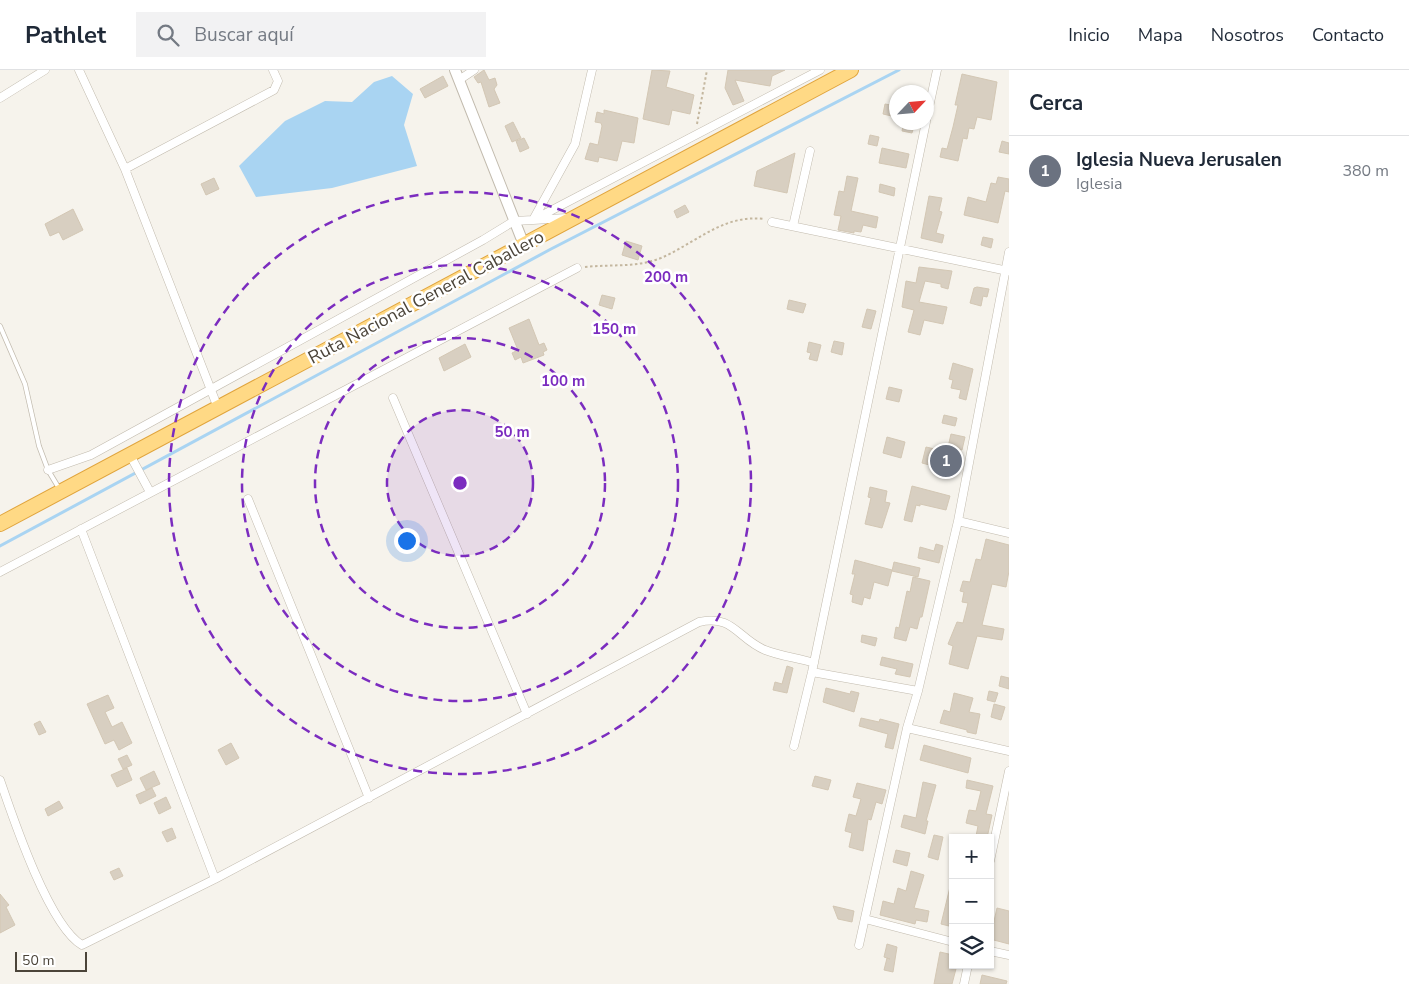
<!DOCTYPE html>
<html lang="es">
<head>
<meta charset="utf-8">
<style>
	body { margin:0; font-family:"Nunito Sans",sans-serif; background:#f2f2f3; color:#1f2937 }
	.controls { position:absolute; right:15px; bottom:15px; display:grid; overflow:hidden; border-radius:0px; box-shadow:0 1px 4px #0004 }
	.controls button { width:45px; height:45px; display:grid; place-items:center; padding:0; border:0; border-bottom:1px solid #e0e1e3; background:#fff; color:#1f2937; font:25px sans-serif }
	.compass { position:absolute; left:889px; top:15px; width:45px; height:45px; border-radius:50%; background:#fff; box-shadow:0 1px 4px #0004; rotate:64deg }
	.scale { position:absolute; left:15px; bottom:12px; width:72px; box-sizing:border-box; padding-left:5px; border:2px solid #4b4439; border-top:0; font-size:14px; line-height:18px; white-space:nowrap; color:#4b4439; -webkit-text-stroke:4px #fff; paint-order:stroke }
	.you { position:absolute; left:406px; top:470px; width:18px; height:18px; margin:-12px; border:4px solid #fff; border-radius:50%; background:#1a73e8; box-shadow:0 0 0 8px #1a73e833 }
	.badge { display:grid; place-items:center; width:32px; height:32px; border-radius:50%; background:#fc3f1d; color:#fff; font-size:16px; font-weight:700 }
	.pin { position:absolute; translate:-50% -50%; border:2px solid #fff; box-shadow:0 1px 5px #0006 }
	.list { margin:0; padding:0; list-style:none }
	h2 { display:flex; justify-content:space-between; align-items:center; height:65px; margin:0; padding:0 20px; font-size:21px }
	h2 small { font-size:16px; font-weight:400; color:#747a83 }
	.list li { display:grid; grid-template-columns:32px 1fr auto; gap:15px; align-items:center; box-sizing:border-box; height:70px; padding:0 20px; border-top:1px solid #e0e1e3 }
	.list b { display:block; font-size:19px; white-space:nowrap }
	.list p { margin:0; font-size:16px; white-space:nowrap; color:#747a83 }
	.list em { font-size:16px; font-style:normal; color:#747a83 }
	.icon { flex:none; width:28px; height:28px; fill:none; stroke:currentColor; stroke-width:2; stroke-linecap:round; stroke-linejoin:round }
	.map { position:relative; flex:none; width:1009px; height:914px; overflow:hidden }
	header { display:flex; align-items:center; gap:30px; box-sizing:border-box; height:70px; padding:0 25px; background:#fff; border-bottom:1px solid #e0e1e3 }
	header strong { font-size:24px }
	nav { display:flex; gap:28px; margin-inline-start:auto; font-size:18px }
	.search { width:350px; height:45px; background:#f2f2f3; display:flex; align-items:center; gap:12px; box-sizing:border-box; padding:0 18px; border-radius:0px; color:#747a83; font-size:19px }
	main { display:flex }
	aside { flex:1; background:#fff }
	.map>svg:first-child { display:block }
	.water { fill:#a9d4f2 }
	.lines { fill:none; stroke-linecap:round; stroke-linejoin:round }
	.stream { stroke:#a9d4f2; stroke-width:3 }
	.building { fill:#d8cfc1; stroke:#d3c7b4 }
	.service-casing { stroke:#c2bbae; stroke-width:5.5 }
	.minor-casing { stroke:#c2bbae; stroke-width:9 }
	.tertiary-casing { stroke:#c2bbae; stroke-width:12 }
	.trunk-casing { stroke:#e0a43c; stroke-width:16 }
	.path { stroke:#c4b79f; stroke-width:2; stroke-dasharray:2.5 2.5; stroke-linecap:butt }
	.service { stroke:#fff; stroke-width:4 }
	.minor { stroke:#fff; stroke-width:8 }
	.tertiary { stroke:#fff; stroke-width:10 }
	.trunk { stroke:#ffd985; stroke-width:14 }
	.ring { fill:none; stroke:#7b2cbf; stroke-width:2.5; stroke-dasharray:9 6 }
	.labels { text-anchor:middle; stroke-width:5; stroke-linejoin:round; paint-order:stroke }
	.street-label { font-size:18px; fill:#4b4439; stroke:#fff }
	.centre { fill:#7b2cbf; stroke:#fff; stroke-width:2.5 }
	.ring-label { font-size:15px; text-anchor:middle; font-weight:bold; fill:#7b2cbf; stroke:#fff; stroke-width:5; stroke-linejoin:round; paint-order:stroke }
</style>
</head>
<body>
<header>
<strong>Pathlet</strong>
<div class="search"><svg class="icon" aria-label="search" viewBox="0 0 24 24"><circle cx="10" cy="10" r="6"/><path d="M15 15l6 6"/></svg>Buscar aquí</div>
<nav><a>Inicio</a><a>Mapa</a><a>Nosotros</a><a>Contacto</a></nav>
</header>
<main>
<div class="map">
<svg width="1009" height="914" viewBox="0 0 1009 914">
	<rect width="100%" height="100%" fill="#f6f3ec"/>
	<path class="water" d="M392,6l21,18 -9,31 13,41 -85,22 -76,9 -17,-31 46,-45 40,-20 27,1 22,-20z"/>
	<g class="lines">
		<path class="stream" d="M0,476l551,-297 348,-179"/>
	</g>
	<path class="building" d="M484,0l5,10 6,-2 2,7 -3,4 6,14 -11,4 -8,-25 -3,1 -4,-6z
		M652,0l18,1 -4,16 28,8 -4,19 -18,-4 -3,15 -26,-6z
		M728,0h57l-13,6 -2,10 -35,-6 9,21 -11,4 -8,-17z
		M962,4l35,8 -6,38 -14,-3 -3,12 -5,-1 -2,11 -4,-1 -5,23 -18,-4 2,-9 5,1 6,-22 5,-22h-3z
		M443,6l5,10 -23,12 -5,-9z
		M885,34l11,2v11l-13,-3z
		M604,40l34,8 -4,25 -12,-2 -5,20 -18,-4 -1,5 -13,-3 5,-16 8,2 4,-19 -1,-3 -6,-1 2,-10 7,2z
		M513,52l8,16 -9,4 -7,-16z
		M904,52h11l-3,11 -10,-2z
		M870,65l9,2 -2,9 -9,-2z
		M524,68l5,10 -9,4 -4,-11z
		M1002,71l7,2v11l-10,-2z
		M882,78l27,6 -3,14 -27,-5z
		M795,83l-8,40 -33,-7 3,-15z
		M847,106l11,2 -7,33 27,6 -2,11 -13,-3 -2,7 -7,-1v2l-16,-3 3,-14 -7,-1 5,-24 5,1z
		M998,107l11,2v13l-4,-1 -7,32 -34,-8 4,-18 18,5 5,-19 5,1z
		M214,108l5,11 -13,6 -5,-11z
		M880,114l15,4 -1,8 -15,-4z
		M929,126l13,2 -3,13 3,1 -6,21 8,2 -2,8 -21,-5z
		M685,135l4,7 -12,6 -3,-7z
		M73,139l10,21 -20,10 -4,-8 -9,4 -5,-12z
		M983,167l10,2 -2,9 -10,-3z
		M626,171l16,5 -4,14 -16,-5z
		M919,197l33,4 -4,18 -7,-2v-3l-16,-3 -6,21 28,5 -4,17 -19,-4 -4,15 -12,-3 6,-22 -12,-3 4,-26 10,2z
		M977,217l12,2 -2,8 -4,-1 -2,10 -11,-3 4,-15z
		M602,225l13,3 -3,11 -13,-4z
		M789,230l17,4 -3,9 -16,-4z
		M867,239l9,2 -5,18 -9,-2z
		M529,249l10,26 5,-2 3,7 -4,2 1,3 -21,8 -2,-6 -6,3 -3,-7 6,-3 -9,-22z
		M834,271l10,2 -2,12 -11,-3z
		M809,272l12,3 -4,16 -8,-2 2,-6 -4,-1z
		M465,274l6,13 -27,14 -5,-13z
		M953,293l20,6 -7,31 -7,-2 2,-8 -10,-2 2,-8 -4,-1z
		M889,317l13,3 -3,12 -13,-3z
		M944,345l13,3 -2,8 -13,-3z
		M951,364l14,3 -3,13 -14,-3z
		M887,367l18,5 -4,16 -18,-5z
		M926,377l22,5 -4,17 -22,-6z
		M912,416l38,10 -4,14 -26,-6v2l-4,-1 -4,17 -8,-2z
		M870,417l17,4 -2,11 5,1 -8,25 -17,-4 6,-26 -3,-1z
		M986,469l23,6v26l-3,16 -14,-3 -10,41 22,4 -2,11 -25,-4 -9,33 -19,-5 4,-18 -5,-2 9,-22 6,1 5,-20 -6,-1 2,-10 -4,-1 3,-10 7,1 6,-23 5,1z
		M936,474l7,2 -4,17 -21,-5 2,-11 14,4z
		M855,490l37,10 -4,16 -14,-4 -4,17 -6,-2 -2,8 -10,-3 1,-7 -3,-1 5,-20h-3z
		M894,492l26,6 -2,9 -26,-6z
		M913,507l17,4 -8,36h-2l-3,12 -7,-2 -4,14 -12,-3 2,-11 3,1 8,-37 3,1z
		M862,565l15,3 -2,8 -14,-4z
		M882,587l31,7 -3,13 -15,-3 2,-5 -17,-4z
		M787,596l6,2 -6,25 -14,-3 2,-8 7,2z
		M1001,606l8,2v11l-10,-3z
		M826,618l24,6 1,-3 8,2 -5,19 -31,-10z
		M989,621l9,2 -3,9 -8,-2z
		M954,623l19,5 -4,14 11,2 -4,20 -9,-2v-2l-27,-7 4,-13 6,2z
		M108,625l6,13 -9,4 7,15 10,-5 10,21 -13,7 -5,-10 -9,4 -18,-40z
		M994,634l11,3 -4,13 -10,-3z
		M861,648l18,4 1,-3 19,5 -6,25 -8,-2 3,-13 -29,-8z
		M40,651l6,11 -7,3 -5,-11z
		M231,673l8,15 -13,7 -8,-15z
		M924,675l47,13 -3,15 -48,-13z
		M127,685l5,10 -9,4 -5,-10z
		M127,698l5,12 -15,7 -6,-12z
		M154,701l6,13 -14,6 -6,-12z
		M815,706l16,4 -3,10 -16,-4z
		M967,710l26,6 -7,28 6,1 -5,23 -11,-2 2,-10 -12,-3 3,-13 7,1 5,-20 -15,-3z
		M923,712l13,3 -10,36h2l-3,13 -24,-7 3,-12 12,3z
		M857,713l29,7 -4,14 -6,-2 -5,18 -3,-1 -5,32 -14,-4 3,-14 -7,-2 4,-17 7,2 5,-17 -8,-2z
		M152,718l4,8 -16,8 -4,-9z
		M166,727l5,11 -12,6 -5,-11z
		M59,731l4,7 -15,8 -3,-7z
		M172,758l4,10 -9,4 -5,-10z
		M934,765l9,2 -5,23 -10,-3z
		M896,780l14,3 -3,13 -14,-4z
		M119,798l4,8 -9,4 -4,-8z
		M911,801l13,4 -10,33 15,3 -2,11 -11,-2 -1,4 -35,-9 3,-14 11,3 4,-16 8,3z
		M950,817l3,1v39l-12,-3z
		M0,824l9,11 -3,2 9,18 -15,8z
		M833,836l21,5 -2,11 -14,-3z
		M997,838l12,3v33l-19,-5z
		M887,874l10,3 -4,25 -9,-2 3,-12 3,1 -6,-2z
		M940,882l13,3v10h4l-5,19h-18z
		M982,905l25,6 -1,3h-26z"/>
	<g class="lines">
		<defs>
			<path id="service" d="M0,256l25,58 14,62 9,24 12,20"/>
			<path id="minor" d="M79,0l46,99
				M459,10l15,-10
				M0,28l45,-28
				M926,51l11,-51
				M566,148l-33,2 42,-76 17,-74
				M772,152l236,49
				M793,156l17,-75
				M393,328l134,316
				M218,338l-93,-239 149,-79 4,-9 -5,-11
				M130,385l20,37
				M48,400l43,-15 392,-215 31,-19 19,-1 287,-150
				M248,429l121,299
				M958,451l51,12
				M81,459l134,350
				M0,502l577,-304
				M812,602l106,19
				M907,658l102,23
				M794,676l18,-74 114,-550
				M0,710c13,38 49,146 82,165l133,-66 484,-257c34,-8 39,17 66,28 15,6 33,8 49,13
				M990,791l19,-90
				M865,849l88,23
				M859,875l48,-217 11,-37 40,-170 51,-269
				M990,881l19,4
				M964,914l4,-19"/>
			<path id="tertiary" d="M455,0l69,175"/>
			<path id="trunk" d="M0,454l851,-454"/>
		</defs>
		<use href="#service" class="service-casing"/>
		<use href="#minor" class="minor-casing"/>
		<use href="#tertiary" class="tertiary-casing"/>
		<use href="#trunk" class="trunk-casing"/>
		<path class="path" d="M697,54l10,-54
			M585,197c26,-3 51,1 76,-9 35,-15 62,-44 103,-39"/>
		<use href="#service" class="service"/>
		<use href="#minor" class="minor"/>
		<use href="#tertiary" class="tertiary"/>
		<use href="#trunk" class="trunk"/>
	</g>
	<circle cx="460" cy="413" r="73" fill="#7b2cbf" fill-opacity=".12"/>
	<g class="ring">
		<circle cx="460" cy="413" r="73"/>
		<circle cx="460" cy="413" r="145"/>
		<circle cx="460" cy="413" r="218"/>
		<circle cx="460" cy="413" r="291"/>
	</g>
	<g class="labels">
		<g class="street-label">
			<text transform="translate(426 227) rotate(-28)" y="6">Ruta Nacional General Caballero</text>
		</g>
	</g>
	<circle cx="460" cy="413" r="8" class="centre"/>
	<g class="ring-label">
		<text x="666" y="212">200 m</text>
		<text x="614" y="264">150 m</text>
		<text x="563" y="316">100 m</text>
		<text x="512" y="367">50 m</text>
	</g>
</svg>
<div class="controls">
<button>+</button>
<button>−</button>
<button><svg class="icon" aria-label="layers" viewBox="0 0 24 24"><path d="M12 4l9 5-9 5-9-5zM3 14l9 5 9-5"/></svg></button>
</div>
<svg class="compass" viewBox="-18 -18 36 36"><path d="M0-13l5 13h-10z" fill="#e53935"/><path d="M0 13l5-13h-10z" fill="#747a83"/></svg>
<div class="scale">50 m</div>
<div class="you"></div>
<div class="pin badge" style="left:946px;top:391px;background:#6b7280">1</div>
</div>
<aside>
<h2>Cerca<small></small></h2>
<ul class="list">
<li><span class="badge" style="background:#6b7280">1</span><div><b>Iglesia Nueva Jerusalen</b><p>Iglesia</p></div><em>380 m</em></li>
</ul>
</aside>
</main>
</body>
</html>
